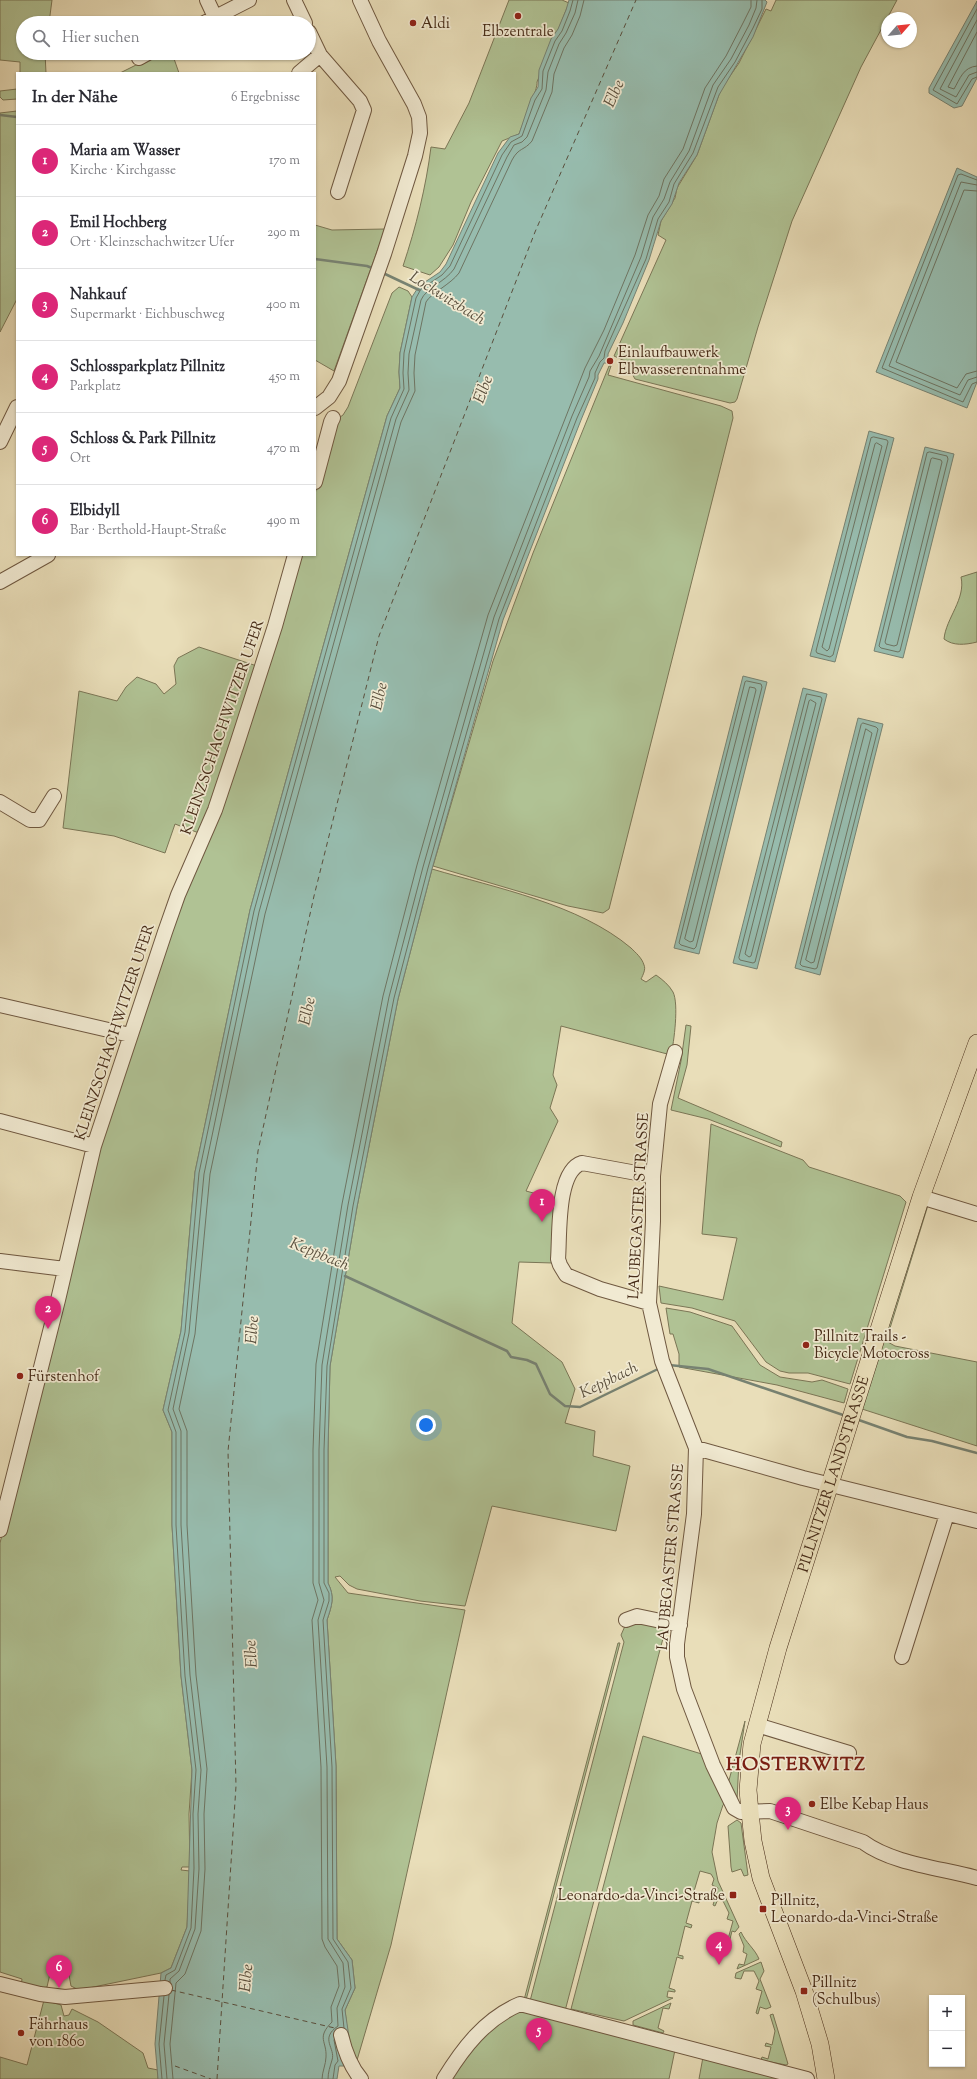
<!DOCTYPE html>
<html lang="de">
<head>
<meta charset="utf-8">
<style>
	body { margin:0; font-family:"Sorts Mill Goudy",serif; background:#f7f7f7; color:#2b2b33 }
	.controls { position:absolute; right:12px; bottom:12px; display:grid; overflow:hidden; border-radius:0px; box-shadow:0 1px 3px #0004 }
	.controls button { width:36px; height:36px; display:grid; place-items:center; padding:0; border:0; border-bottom:1px solid #e1e1e2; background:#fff; color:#2b2b33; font:20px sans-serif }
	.compass { position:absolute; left:881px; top:12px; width:36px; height:36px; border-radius:50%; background:#fff; box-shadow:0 1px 3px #0004; rotate:62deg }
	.you { position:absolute; left:426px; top:1425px; width:14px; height:14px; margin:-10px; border:3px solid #fff; border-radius:50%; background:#1a73e8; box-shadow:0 0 0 6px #1a73e833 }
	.badge { display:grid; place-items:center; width:26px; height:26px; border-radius:50%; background:#db2777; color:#fff; font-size:13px; font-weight:700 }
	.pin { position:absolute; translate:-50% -33px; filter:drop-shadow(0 1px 2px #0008) }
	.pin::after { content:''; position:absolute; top:21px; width:14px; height:12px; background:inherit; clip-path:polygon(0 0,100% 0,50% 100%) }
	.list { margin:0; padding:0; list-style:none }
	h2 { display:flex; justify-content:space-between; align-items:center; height:52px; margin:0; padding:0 16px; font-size:17px }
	h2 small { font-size:13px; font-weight:400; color:#7c7c81 }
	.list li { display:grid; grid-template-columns:26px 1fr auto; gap:12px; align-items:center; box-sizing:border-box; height:72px; padding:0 16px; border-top:1px solid #e1e1e2 }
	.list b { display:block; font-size:15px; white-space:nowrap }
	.list p { margin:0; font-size:13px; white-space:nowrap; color:#7c7c81 }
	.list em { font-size:13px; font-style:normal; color:#7c7c81 }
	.icon { flex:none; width:22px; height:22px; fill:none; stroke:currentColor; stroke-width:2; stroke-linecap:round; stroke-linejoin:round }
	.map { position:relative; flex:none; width:977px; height:2079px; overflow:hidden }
	.search { position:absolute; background:#fff; box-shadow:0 1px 3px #0004; left:16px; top:16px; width:300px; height:44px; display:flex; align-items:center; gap:10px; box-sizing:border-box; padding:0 14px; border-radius:22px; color:#7c7c81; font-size:15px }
	.panel { position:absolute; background:#fff; box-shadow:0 1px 3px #0004; left:16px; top:72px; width:300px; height:484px; border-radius:0px }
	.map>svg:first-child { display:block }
	.green { fill:#b0c294; stroke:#7b7656 }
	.water { fill:#97bcae; stroke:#778272 }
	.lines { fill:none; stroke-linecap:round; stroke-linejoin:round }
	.shore { stroke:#6e7462; stroke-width:1 }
	.stream { stroke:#778272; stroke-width:2.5 }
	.ferry { stroke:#5a4f3d; stroke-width:1; stroke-dasharray:5 4; stroke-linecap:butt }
	.minor-casing { stroke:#6f5840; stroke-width:16 }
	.major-casing { stroke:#462b17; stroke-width:18 }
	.minor { stroke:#f1ead2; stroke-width:14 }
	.major { stroke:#e9deb9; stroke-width:17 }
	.poi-dot { fill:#8f2418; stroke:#f1ead2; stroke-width:1.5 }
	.labels { text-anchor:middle; stroke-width:3.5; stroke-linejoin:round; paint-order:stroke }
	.poi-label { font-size:15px; fill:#462b17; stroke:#f1ead2; text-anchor:start }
	.street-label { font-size:15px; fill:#462b17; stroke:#f1ead2 }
	.water-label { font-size:16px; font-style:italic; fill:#5a4f3d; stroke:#f1ead2 }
	.district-label { font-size:19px; font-weight:bold; letter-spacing:1px; fill:#7a1f14; stroke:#f1ead2 }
</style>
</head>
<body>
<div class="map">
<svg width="977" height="2079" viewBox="0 0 977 2079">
	<rect width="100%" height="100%" fill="#e9deb9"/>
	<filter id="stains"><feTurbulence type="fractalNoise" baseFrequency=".005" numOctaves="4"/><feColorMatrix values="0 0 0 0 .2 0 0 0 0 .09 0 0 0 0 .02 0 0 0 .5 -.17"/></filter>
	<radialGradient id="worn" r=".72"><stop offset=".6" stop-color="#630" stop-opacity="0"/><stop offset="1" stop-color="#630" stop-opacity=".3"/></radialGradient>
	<path class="green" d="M0,0h52l-3,23h-26v30h22l1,20h-26v-11l-20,-2z
		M509,0h53l7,3 -32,79c1,7 -14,42 -18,52l-17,7 -31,61 -18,43 -14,22 -9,8 -27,-9c13,-39 23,-79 28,-119l14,2 24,-46z
		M776,0h121l-36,67 -69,154 -34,106 -21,72 -2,3 -5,1 -95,-24 -10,-18 -11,-5 52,-116 -8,-5 3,-14 14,-23 2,-10 20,-33 24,-66 18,-26 27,-54 5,2z
		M160,53h12l7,20h-59z
		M17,89v10l-14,1 -3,-3v-6z
		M17,111v188l-17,33v-219z
		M315,225l17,5 53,-1 -51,142 -19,-11z
		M399,287l9,4 4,6 -12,56 -1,19 1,16 -13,28 -137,494 -55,262 -14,159 -18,79 9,22v93l9,151 11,94 -3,44 1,53h-8l-1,3 9,1 -3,56 -16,41 -10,5 -82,17 -8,-4 -2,-11 -18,-6 -4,18 -9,2 -17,-3 1,-7 -22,-7v-429l98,-397 201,-591h16v-61l18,-72 10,-7 5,-8 44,-114z
		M609,366h2l-3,9 113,31 11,5 1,7 -124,491 -6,4 -35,-7 -135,-40 60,-205 40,-108z
		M977,572v70c-12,3 -24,4 -33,-3 2,-21 22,-40 17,-62z
		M199,647l61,20 -48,137 -13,29 -24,-9 -10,29 -51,-17 -51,-8 16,-137 38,10 9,-14 11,-10 19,7 8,10 12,-10 -2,-18 4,-8z
		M432,869c64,19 147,35 199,79 5,5 11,10 13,17 2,4 -1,10 -3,14l5,3 10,-7c7,5 13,10 17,17 6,12 1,50 -2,63l-110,-29 -8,49 4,10 -7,23 8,13 -32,70 33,9 -6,63 -34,-1 -7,61 50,39 13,27 -10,34 30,8 -2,25 37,10 -14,65 -124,-25 -27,100 -45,-5 -63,-12 -8,-4 -9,-9 -5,1 13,16 117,17 -74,335 -36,122 -6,-21 -4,-36 10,-22 -3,-28 -15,-21 -1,-173 -9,-146c5,-15 8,-23 1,-37v-133l2,-84 27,-159 41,-208z
		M686,1025l5,1 -4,39 -9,33 104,44 -1,5 -73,-28 -37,-9 10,-49z
		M711,1124l92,36 6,7 91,29 6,6 -56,182 -42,-11h-19l-9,-2 -14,-9 -31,-41 -43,-13 -31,-5 -2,-17 64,14 14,-62 -35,-4z
		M929,1202l-43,139 9,5 82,16v84l-115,-37 64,-205z
		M666,1308l24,4 42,14 28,39 20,12 32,5 10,-2 26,9 -4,14 -67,-18 -98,-18v-13l-6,-20h-3z
		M638,1620l28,7 -101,384 -35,-10 94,-359 -3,-7 4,-9z
		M618,1643h2l-94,357h-2z
		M745,1721l-6,40 -2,39 -9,-16z
		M643,1736l62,19 21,47 -3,3 -6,18 -5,29 6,29 21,46 -4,5 -3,-1 -5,20 -2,-1 8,-29 -6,-2 2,-6 -6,-12 -5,-2 -3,7 -2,-1 5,-17 -6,-3 2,-6 -3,-5 -11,-3 -8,27 7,2v3l-7,-2 -6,22 6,2 -1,3 -6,-2 -7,29 5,1v3l-6,-2 -8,31 6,2v2l-7,-1 -1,6 6,1 -49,23 -53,-12z
		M737,1820l4,3 7,52 -4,1 -3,-7 -9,3 -1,-5 -3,-41z
		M741,1932c5,11 14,17 18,27l-22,10 2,-5 5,1 3,-11 -4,-2 1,-6 -5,-12z
		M761,1962l3,9 -4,8 11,28 -5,2 -6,-2 -2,7 -2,-1 6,-22 -6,-2 3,-8 -5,-10h-10l-3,8 -6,-1 1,-5z
		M44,2000l17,5 3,11 5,-1 3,-6 26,13 45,31 5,15 10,2v9h-158v-22l27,8z
		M671,2003l-2,6 -6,-1 -5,20 6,3 -1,2 -30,-8v-4z
		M516,2010l159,40 -6,29h-221l24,-34z
		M773,2014l15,50 -2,1 -25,-5 1,-3 6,2 3,-12 -6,-1 1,-3 6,2 3,-14 -5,-16z
		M703,2057l81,22h-85z"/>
	<path class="water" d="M569,0h196l2,2 -14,35 -34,58 -22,60 -18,28 -7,21 -11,17 -12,39 -26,63 -15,31v5h-2l2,1 -1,3h-3l-6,12v4l-17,41 -78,200 -71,249 -34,130 -41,208 -27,159 -2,84v133c7,14 4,22 -1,37l9,146 1,173 15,21 3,28 -10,22 4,27 -11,3 6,26h-5l-2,13h-179l-3,-35 6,-71 10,-5 16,-41 5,-157 -11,-94 -9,-151v-93l-9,-22 18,-79 14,-159 55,-262 137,-494 13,-28 -1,-16 1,-19 12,-56 7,-11 21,-14 6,-8 52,-111 12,-16 9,-3 12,-36 7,-11 1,-17 12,-31 7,-10 8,-19z
		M977,1v77l-15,28 -8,2 -25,-15v-5z
		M957,168l20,9v205l-10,26 -91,-36z
		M869,431l25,7 -59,224 -25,-6z
		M925,447l29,7 -51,204 -29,-7z
		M743,676l24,6 -68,272 -25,-6z
		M803,688l24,6 -70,275 -24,-6z
		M858,718l25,6 -63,251 -25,-7z"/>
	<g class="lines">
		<path class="shore" d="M977,9l-44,81 24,14 15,-25 5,-2
			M977,20l-37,69 16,8 13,-22 8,-3
			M977,32l-29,55 6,2c6,-10 9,-22 23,-23
			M977,180l-16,-6 -3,1 -76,193 81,34 9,-18 5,-2
			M977,185l-16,-3 -72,184 71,29 8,-15 9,-3
			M977,191l-13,-1 -68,172 61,26 9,-14 11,-3
			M874,437l13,3 1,2 -55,213 -3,2 -13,-4 -1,-2 55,-213z
			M877,443l5,3 -53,203 -2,2 -5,-4 53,-203z
			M930,452l17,4 1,3 -48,192 -2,1 -17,-4 -2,-2 48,-193z
			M933,458l8,2 1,2 -45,183 -3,1 -8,-2 -1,-2 46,-183z
			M747,681l14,3 1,3 -66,260 -2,2 -13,-4 -2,-2 66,-261z
			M750,687l5,1 1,2 -63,251 -3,1 -5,-3z
			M807,694l14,3 1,2 -67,263 -2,1 -13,-3 -1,-2z
			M811,700l5,3 -65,253 -2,1 -4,-3 64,-253z
			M863,723l13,4 2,2 -61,239 -2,1 -13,-3 -2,-2 61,-239z
			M866,729l6,4 -58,229 -3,1 -5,-3z
			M165,1980l1,-5 9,-5 16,-42 3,-60 -1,-54 3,-44 -11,-94 -9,-151v-93l-8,-22 17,-78 14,-159 55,-262 137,-493 13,-29 -1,-16 1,-20 12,-55 5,-9 21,-14 8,-9 52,-111 9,-13 11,-6 13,-36 7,-11 1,-18 12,-30 7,-10 8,-20 3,-11
			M170,1982v-3l9,-8 16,-42 4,-60 -1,-55 3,-44 -11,-95 -9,-150v-94l-8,-22 16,-76 15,-159 55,-262 137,-493 13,-29 -1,-17 1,-19 12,-54c5,-12 24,-18 33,-31l53,-112 7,-12 8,-3 5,-5 19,-47 2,-18 11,-28 7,-11 9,-20 3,-13
			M344,2028l-2,-19 9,-21 -3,-26 -15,-23 -1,-172 -9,-147 6,-19v-8l-5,-10v-133l3,-84 26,-160 41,-208 34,-130 71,-249 78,-201 18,-40v-5l5,-11 4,-4 1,-7 41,-92 12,-40 11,-17 5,-18 19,-31 25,-66 17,-25 18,-34 9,-19v-9
			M162,2079l-3,-35 5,-48
			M167,2079l-3,-35 5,-49
			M173,2079l-3,-35 6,-61 9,-9 16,-43 4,-62 -1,-55 3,-45 -11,-94 -9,-150v-94l-8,-22 16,-75 15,-160 55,-260 136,-492 14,-31 -1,-18 1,-18 11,-53c4,-8 25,-18 33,-29l53,-113c7,-13 12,-9 20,-19l20,-49 2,-18 10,-26 8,-13 8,-19 4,-16
			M322,2079c0,-7 4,-15 4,-22 1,-16 -10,-19 6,-35l-1,-15 8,-21 -2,-20 -12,-19 -3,-8 -1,-172 -9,-147 6,-20 -5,-17v-133l3,-86 26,-160 41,-208 34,-131 71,-250 97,-247 19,-38 31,-75 13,-40 11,-19 5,-17 19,-30 22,-61 21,-32 17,-33 8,-16v-7
			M328,2079c0,-7 2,-12 4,-19 4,-12 -13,-21 6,-34l-1,-18 8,-21 -2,-24 -15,-24 -1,-172 -9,-147 6,-20 -5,-17v-133l3,-85 26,-160 41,-208 34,-130 71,-250 78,-201 17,-39 1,-6 9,-15 42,-99 12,-40 11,-18 6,-17 19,-31 24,-66 18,-26 18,-34 7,-17 1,-8
			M333,2079l2,-14 3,-4 -4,-21"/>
		<path class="stream" d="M0,115l17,2
			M315,259l52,7 5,2
			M383,273l36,17
			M345,1276l162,75 4,6 16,3 9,4 14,30 15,12 15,1 80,-39
			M669,1365l39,4 138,47
			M856,1419l51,18 25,4 45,12"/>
		<path class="ferry" d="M171,1990l168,39
			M175,2066l36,13
			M217,2079l19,-293 -8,-335 30,-300 56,-255 65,-260 156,-404 101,-232"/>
		<defs>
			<path id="minor" d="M207,0l8,17
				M294,0l11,23
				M204,23l45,-23
				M309,32l11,23 40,46 4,9 -26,82
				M139,58l9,-5
				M299,73l21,-18
				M315,408l14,-11 10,-16 45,-127 31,-98 5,-23 -1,-16 -5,-13 -35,-63 -19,-41
				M0,442l17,-35
				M315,482l16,-60 2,-4
				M0,582l48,-27
				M0,802l30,18h9l15,-24
				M0,1005l130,30
				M675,1052l-15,52 -7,72v45l-4,82 13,58 34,87 -2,66 -17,130v13l7,32 29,76 21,43 7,4 29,-1 93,31c30,22 78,26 114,36
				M0,1121l94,25
				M921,1197l56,17
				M0,1261l65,8
				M649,1303l-49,-14 -34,-14 -6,-10 -2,-6c2,-23 -2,-88 24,-96l71,13
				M696,1448l107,30 174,43
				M0,1530l58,-230 36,-154 71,-214 13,-37 37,-85 22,-66 38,-118 20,-71
				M626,1620l11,-4 43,9
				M902,1657l45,-143
				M757,1725l92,28
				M0,1984l40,10 25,3 100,-9
				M341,2035c4,17 9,31 20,44
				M444,2079c19,-31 41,-60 76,-75l287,75"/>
			<g id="major">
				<path id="s1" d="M826,2079l-6,-35 -16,-53 -43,-113 -8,-37 -3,-29 -2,-22 4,-46 26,-96 143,-451 56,-154"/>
			</g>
		</defs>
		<use href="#minor" class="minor-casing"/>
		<use href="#major" class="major-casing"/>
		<use href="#minor" class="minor"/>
		<use href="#major" class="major"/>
	</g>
	<g class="poi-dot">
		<circle cx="518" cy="16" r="4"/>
		<circle cx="413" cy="23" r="4"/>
		<circle cx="610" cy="361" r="4"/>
		<circle cx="806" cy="1345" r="4"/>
		<circle cx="20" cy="1376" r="4"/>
		<circle cx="812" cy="1804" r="4"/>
		<rect x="729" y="1891" width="8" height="8" rx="2"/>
		<rect x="759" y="1905" width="8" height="8" rx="2"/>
		<rect x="800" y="1987" width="8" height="8" rx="2"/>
		<circle cx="21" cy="2033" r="4"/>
	</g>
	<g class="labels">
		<g class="poi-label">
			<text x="421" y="28">Aldi</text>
			<text x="518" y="36" text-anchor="middle">Elbzentrale</text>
			<text x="618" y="357">Einlaufbauwerk<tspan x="618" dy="17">Elbwasserentnahme</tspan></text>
			<text x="814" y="1341">Pillnitz Trails -<tspan x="814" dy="17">Bicycle Motocross</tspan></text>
			<text x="28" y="1381">Fürstenhof</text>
			<text x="820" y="1809">Elbe Kebap Haus</text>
			<text x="725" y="1900" text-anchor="end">Leonardo-da-Vinci-Straße</text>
			<text x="771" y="1905">Pillnitz,<tspan x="771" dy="17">Leonardo-da-Vinci-Straße</tspan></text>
			<text x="812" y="1987">Pillnitz<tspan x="812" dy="17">(Schulbus)</tspan></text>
			<text x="29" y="2029">Fährhaus<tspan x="29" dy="17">von 1860</tspan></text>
		</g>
		<g class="street-label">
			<text transform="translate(222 727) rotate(-71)" y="5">KLEINZSCHACHWITZER UFER</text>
			<text transform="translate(114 1032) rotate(-72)" y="5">KLEINZSCHACHWITZER UFER</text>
			<text transform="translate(638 1206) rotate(-87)" y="5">LAUBEGASTER STRASSE</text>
			<text dy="5" stroke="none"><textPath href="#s1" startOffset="629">PILLNITZER LANDSTRASSE</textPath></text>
			<text transform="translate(670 1557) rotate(-85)" y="5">LAUBEGASTER STRASSE</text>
		</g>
		<g class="water-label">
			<text transform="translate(613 93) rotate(-66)" y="6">Elbe</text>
			<text transform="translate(448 297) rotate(32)" y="6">Lockwitzbach</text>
			<text transform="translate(482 389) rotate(-70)" y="6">Elbe</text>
			<text transform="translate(378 696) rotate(-77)" y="6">Elbe</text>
			<text transform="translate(306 1011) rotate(-78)" y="6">Elbe</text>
			<text transform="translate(320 1253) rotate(22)" y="6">Keppbach</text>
			<text transform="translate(251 1330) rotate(-86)" y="6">Elbe</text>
			<text transform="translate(608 1379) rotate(-26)" y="6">Keppbach</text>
			<text transform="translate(250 1654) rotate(-93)" y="6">Elbe</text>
			<text transform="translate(245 1978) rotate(-85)" y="6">Elbe</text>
		</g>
		<g class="district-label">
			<text x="796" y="1770">HOSTERWITZ</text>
		</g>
	</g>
	<rect width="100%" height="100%" filter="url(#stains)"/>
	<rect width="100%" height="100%" fill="url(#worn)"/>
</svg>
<div class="controls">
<button>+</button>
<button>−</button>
</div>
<svg class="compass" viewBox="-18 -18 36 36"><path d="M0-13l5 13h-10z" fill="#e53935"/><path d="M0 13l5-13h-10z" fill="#7c7c81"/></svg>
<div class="you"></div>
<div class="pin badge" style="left:542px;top:1222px">1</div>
<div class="pin badge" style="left:48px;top:1329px">2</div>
<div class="pin badge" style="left:788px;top:1830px">3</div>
<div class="pin badge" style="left:719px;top:1965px">4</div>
<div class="pin badge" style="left:539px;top:2051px">5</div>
<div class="pin badge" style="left:59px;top:1988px">6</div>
<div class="search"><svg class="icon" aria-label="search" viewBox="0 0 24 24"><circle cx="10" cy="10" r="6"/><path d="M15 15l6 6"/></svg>Hier suchen</div>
<section class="panel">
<h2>In der Nähe<small>6 Ergebnisse</small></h2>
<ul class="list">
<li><span class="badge">1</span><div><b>Maria am Wasser</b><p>Kirche · Kirchgasse</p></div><em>170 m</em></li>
<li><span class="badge">2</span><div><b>Emil Hochberg</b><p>Ort · Kleinzschachwitzer Ufer</p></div><em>290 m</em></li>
<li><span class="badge">3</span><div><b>Nahkauf</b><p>Supermarkt · Eichbuschweg</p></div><em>400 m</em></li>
<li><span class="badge">4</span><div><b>Schlossparkplatz Pillnitz</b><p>Parkplatz</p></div><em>450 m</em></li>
<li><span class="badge">5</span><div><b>Schloss &amp; Park Pillnitz</b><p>Ort</p></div><em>470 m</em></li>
<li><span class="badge">6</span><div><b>Elbidyll</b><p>Bar · Berthold-Haupt-Straße</p></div><em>490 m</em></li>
</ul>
</section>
</div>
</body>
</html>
